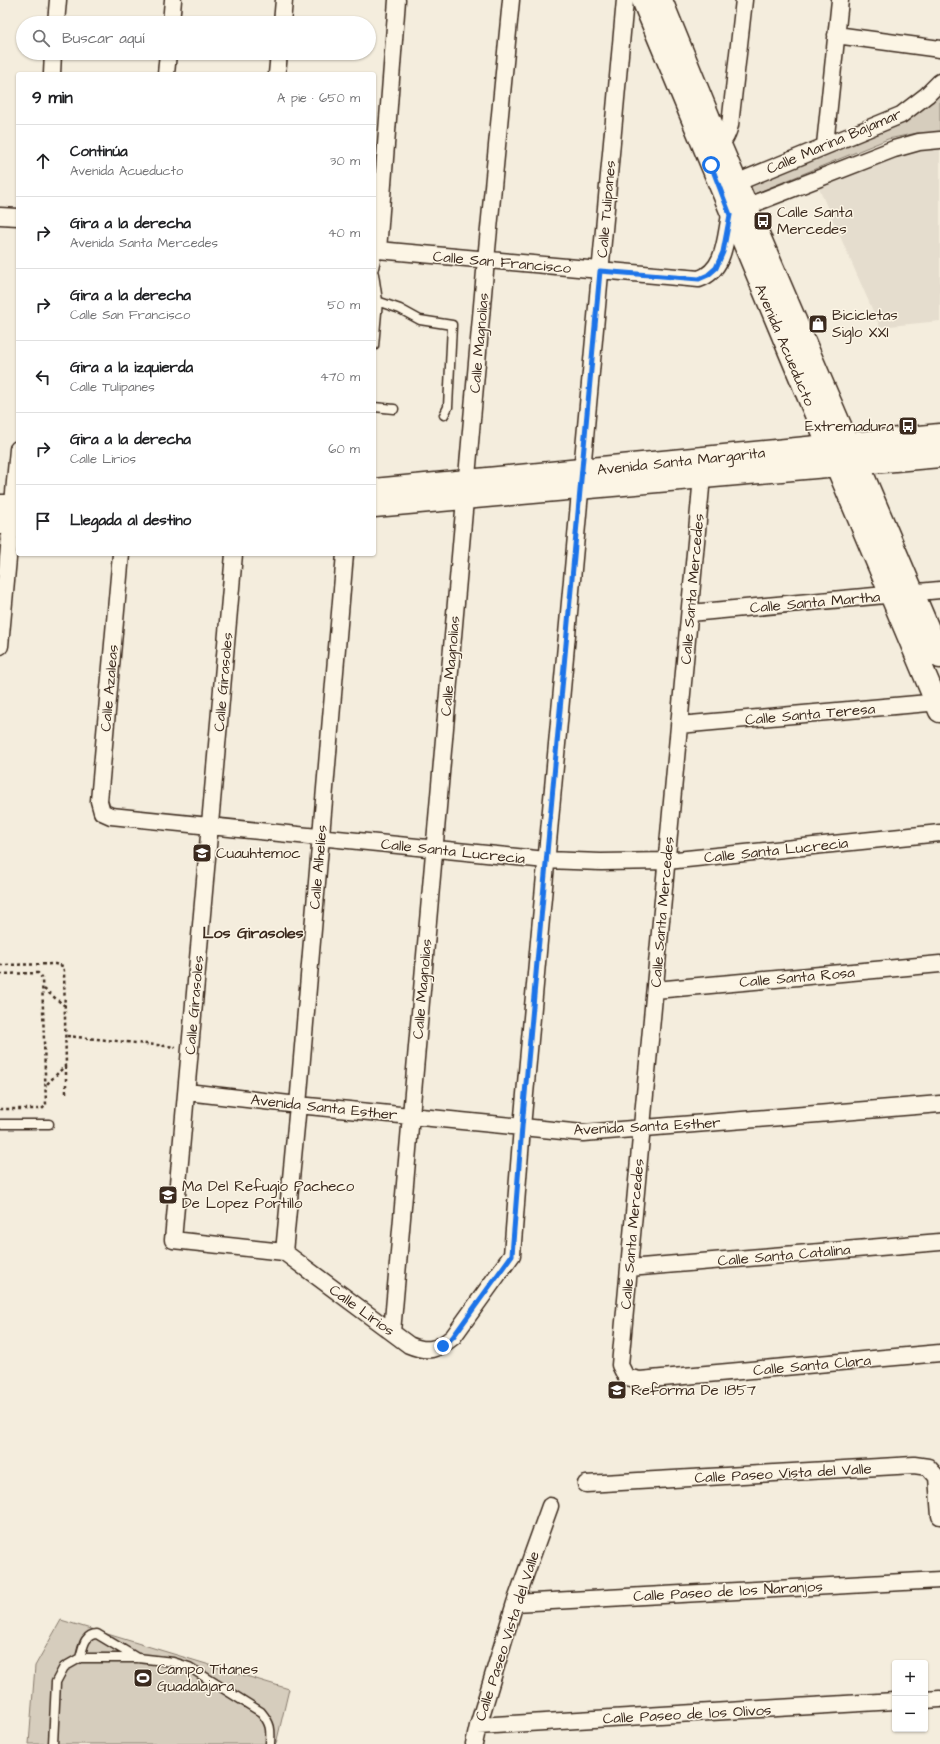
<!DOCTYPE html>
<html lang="es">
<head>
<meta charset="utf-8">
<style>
	body { margin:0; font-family:"Architects Daughter",sans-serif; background:#f2f2f2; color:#202124 }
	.controls { position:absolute; right:12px; bottom:12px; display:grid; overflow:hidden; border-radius:4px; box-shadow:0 1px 3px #0004 }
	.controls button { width:36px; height:36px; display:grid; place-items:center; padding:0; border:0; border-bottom:1px solid #e0e0e0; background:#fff; color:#202124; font:20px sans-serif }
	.stop { position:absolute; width:12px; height:12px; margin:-9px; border:3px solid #1a73e8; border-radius:50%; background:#fff }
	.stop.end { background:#1a73e8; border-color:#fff; box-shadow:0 1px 4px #0008 }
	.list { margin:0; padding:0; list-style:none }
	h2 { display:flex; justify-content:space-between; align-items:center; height:52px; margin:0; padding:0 16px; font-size:17px }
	h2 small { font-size:13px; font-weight:400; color:#757577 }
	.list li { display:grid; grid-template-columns:26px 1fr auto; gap:12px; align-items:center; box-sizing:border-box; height:72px; padding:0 16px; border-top:1px solid #e0e0e0 }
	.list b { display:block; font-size:15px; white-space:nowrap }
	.list p { margin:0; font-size:13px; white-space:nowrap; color:#757577 }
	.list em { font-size:13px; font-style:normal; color:#757577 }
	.icon { flex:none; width:22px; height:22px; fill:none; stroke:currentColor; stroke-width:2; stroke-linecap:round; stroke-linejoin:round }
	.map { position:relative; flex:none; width:940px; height:1744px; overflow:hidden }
	.search { position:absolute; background:#fff; box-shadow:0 1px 3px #0004; left:16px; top:16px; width:360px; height:44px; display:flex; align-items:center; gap:10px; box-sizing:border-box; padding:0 14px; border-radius:22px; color:#757577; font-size:15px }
	.panel { position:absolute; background:#fff; box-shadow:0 1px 3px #0004; left:16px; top:72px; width:360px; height:484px; border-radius:4px }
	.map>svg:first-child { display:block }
	.built { fill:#e5ddce }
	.green { fill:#d6cdbd; stroke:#887c6e }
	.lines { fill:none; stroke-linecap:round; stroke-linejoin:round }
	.service-casing { stroke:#3b2a1e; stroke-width:11 }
	.minor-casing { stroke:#3b2a1e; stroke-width:19 }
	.tertiary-casing { stroke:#3b2a1e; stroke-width:23 }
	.secondary-casing { stroke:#3b2a1e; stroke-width:25 }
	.path { stroke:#3b2a1e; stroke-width:2.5; stroke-dasharray:3 3; stroke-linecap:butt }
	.service { stroke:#fcf5e5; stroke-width:8 }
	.minor { stroke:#fcf5e5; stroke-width:16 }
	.tertiary { stroke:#fcf5e5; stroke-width:20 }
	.secondary { stroke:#fcf5e5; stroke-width:22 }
	.route { stroke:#1a73e8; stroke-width:5 }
	.labels { text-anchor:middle; stroke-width:3; stroke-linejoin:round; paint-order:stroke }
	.street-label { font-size:15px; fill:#3b2a1e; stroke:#fcf5e5 }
	.poi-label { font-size:15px; fill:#3b2a1e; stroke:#fcf5e5; text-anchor:start }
	.neighbourhood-label { font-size:16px; font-weight:bold; fill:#3b2a1e; stroke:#fcf5e5 }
</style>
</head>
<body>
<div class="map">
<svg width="940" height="1744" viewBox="0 0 940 1744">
	<rect width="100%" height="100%" fill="#f4eddd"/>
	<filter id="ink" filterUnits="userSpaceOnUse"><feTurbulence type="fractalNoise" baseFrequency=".025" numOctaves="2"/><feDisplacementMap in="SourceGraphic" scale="8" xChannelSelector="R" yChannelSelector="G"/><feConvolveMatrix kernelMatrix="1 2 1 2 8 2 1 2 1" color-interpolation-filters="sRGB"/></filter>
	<g filter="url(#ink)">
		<path class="built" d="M918,149h22v172l-60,6 -63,-143 47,-18z"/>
		<path class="green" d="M940,87v47l-23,-1 -29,6 -134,55 -5,-10z
			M61,1620l228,69 -13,55h-247l6,-78z"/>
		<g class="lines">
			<defs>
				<path id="service" d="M374,268l4,-18
					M374,274l4,27 -4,45
					M374,300l26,9 20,11 32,5 -4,82 -4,8
					M374,407l20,2
					M0,1124h49
					M80,1658c3,-10 4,-24 17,-24l40,24
					M53,1744l3,-62 8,-15 16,-9h58l35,4 16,5 72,45c10,12 10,17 9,32"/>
				<path id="minor" d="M397,0l-19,250 321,29c26,-9 26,-39 31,-64l18,-9 146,-57 25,-7 21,-2
					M56,23l2,-23
					M171,23l2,-23
					M282,23l2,-23
					M836,35l104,14
					M52,74l1,-21
					M166,74l2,-21
					M277,74l2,-21
					M825,145l15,-145
					M713,150c10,-7 14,-13 17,-25l14,-125
					M726,187l175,-72 26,-20 13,-13
					M0,216l18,1
					M703,466l-83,899 6,12 14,3 300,-27
					M121,554l-22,247 3,11 9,4 435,44 55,2 66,-1 273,-28
					M234,554l-61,686 111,12 125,93c19,8 28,5 44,-8l59,-82 10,-128 103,-1127
					M690,613l250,-23
					M0,646l18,-197
					M679,725l261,-23
					M655,990l285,-26
					M187,1092l111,13 285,28 357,-29
					M284,1252l14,-147 47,-551
					M629,1268l311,-26
					M392,1332l94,-1072 25,-260
					M586,1484l328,-19 14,2 9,10 3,39
					M515,1603l425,-23
					M925,1700l15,-1
					M478,1726l417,-25
					M474,1744l4,-18 37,-123 35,-97"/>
				<path id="tertiary" d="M642,0c62,149 123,298 186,446
					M662,0l59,145 128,299"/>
				<path id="secondary" d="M852,450l88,207
					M831,452l109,259
					M374,490l566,-55
					M0,506h18
					M374,506l566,-50
					M0,523l18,-1"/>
			</defs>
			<use href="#service" class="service-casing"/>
			<use href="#minor" class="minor-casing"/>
			<use href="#tertiary" class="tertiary-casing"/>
			<use href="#secondary" class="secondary-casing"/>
			<path class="path" d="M0,965l55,-1 8,2 1,5 2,94 -20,20
				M0,974l38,-1 4,5 4,127 -4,4h-42
				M44,989l21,17
				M67,1036l109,11
				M66,1066v28"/>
			<use href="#service" class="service"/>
			<use href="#minor" class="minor"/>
			<use href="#tertiary" class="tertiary"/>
			<use href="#secondary" class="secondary"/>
		</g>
	</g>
	<g class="lines" filter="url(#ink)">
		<path class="route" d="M443,1346l10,-9 59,-82 10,-128 78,-856 99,8 9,-4 8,-7 7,-16 7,-37 -19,-50"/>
	</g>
	<defs>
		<symbol id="bus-square" viewBox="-11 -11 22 22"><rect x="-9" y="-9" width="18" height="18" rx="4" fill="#3b2a1e" stroke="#fcf5e5"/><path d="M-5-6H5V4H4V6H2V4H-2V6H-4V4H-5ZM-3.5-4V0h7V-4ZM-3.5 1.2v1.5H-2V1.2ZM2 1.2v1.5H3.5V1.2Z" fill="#fff"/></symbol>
		<symbol id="shop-square" viewBox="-11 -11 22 22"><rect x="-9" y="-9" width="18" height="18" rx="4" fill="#3b2a1e" stroke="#fcf5e5"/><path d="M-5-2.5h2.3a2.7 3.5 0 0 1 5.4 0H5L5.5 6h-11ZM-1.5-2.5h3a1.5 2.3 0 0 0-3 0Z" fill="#fff"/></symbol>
		<symbol id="school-square" viewBox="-11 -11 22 22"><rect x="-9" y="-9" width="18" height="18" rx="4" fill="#3b2a1e" stroke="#fcf5e5"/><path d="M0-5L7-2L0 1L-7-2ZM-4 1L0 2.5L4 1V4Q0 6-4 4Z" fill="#fff"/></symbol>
		<symbol id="stadium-square" viewBox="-11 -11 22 22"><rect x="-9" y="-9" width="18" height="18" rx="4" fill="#3b2a1e" stroke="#fcf5e5"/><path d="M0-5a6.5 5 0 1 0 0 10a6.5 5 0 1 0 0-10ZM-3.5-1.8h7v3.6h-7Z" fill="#fff"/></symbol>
	</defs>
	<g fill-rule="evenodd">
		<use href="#bus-square" x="752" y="210" width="22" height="22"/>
		<use href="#shop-square" x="807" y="313" width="22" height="22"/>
		<use href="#bus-square" x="897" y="415" width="22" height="22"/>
		<use href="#school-square" x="191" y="842" width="22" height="22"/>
		<use href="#school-square" x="157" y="1184" width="22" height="22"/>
		<use href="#school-square" x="606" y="1379" width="22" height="22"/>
		<use href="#stadium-square" x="132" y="1667" width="22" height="22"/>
	</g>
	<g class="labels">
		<g class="street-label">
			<text transform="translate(834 141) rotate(-23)" y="5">Calle Marina Bajamar</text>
			<text transform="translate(606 209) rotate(-85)" y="5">Calle Tulipanes</text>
			<text transform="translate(502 262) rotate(5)" y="5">Calle San Francisco</text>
			<text transform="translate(479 343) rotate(-85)" y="5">Calle Magnolias</text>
			<text transform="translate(785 345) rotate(67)" y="5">Avenida Acueducto</text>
			<text transform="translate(681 461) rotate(-6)" y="5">Avenida Santa Margarita</text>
			<text transform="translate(692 589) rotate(-85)" y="5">Calle Santa Mercedes</text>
			<text transform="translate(815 602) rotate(-5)" y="5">Calle Santa Martha</text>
			<text transform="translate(450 666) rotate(-85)" y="5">Calle Magnolias</text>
			<text transform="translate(223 682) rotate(-85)" y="5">Calle Girasoles</text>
			<text transform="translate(109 688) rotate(-85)" y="5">Calle Azaleas</text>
			<text transform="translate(810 714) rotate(-5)" y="5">Calle Santa Teresa</text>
			<text transform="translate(776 850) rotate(-6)" y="5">Calle Santa Lucrecia</text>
			<text transform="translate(453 851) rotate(6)" y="5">Calle Santa Lucrecia</text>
			<text transform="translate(318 867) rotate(-85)" y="5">Calle Alhelíes</text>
			<text transform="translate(662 912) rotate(-85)" y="5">Calle Santa Mercedes</text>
			<text transform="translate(797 977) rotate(-5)" y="5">Calle Santa Rosa</text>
			<text transform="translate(422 989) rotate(-85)" y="5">Calle Magnolias</text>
			<text transform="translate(194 1005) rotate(-85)" y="5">Calle Girasoles</text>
			<text transform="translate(324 1107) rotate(6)" y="5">Avenida Santa Esther</text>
			<text transform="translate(647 1126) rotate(-3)" y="5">Avenida Santa Esther</text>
			<text transform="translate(632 1234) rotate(-85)" y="5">Calle Santa Mercedes</text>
			<text transform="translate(784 1255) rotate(-5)" y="5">Calle Santa Catalina</text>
			<text transform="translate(362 1310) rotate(36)" y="5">Calle Lirios</text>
			<text transform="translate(812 1365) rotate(-5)" y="5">Calle Santa Clara</text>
			<text transform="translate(783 1473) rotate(-3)" y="5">Calle Paseo Vista del Valle</text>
			<text transform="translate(728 1591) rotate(-3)" y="5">Calle Paseo de los Naranjos</text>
			<text transform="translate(507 1636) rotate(-72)" y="5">Calle Paseo Vista del Valle</text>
			<text transform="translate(687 1714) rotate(-3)" y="5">Calle Paseo de los Olivos</text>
		</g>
		<g class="poi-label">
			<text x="777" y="217">Calle Santa<tspan x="777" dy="17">Mercedes</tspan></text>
			<text x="832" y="320">Bicicletas<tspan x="832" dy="17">Siglo XXI</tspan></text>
			<text x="894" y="431" text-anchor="end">Extremadura</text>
			<text x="216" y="858">Cuauhtemoc</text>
			<text x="182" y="1191">Ma Del Refugio Pacheco<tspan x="182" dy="17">De Lopez Portillo</tspan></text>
			<text x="631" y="1395">Reforma De 1857</text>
			<text x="157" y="1674">Campo Titanes<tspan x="157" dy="17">Guadalajara</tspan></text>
		</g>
		<g class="neighbourhood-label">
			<text x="253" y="938">Los Girasoles</text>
		</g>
	</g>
</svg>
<div class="controls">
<button>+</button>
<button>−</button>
</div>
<div class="stop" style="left:711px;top:165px"></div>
<div class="stop end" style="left:443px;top:1346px"></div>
<div class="search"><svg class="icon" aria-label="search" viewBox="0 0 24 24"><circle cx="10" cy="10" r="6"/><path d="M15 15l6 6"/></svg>Buscar aquí</div>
<section class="panel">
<h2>9 min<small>A pie · 650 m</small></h2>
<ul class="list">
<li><svg class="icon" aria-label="ahead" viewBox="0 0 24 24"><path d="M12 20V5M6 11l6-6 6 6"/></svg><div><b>Continúa</b><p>Avenida Acueducto</p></div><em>30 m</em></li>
<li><svg class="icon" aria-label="right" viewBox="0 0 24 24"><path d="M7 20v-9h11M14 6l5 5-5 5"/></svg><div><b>Gira a la derecha</b><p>Avenida Santa Mercedes</p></div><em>40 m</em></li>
<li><svg class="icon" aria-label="right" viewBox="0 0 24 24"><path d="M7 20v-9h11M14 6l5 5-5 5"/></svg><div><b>Gira a la derecha</b><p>Calle San Francisco</p></div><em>50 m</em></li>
<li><svg class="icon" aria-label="left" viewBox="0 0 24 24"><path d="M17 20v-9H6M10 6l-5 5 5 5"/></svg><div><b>Gira a la izquierda</b><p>Calle Tulipanes</p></div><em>470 m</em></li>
<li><svg class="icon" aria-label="right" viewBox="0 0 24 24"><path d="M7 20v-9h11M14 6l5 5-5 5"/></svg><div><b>Gira a la derecha</b><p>Calle Lirios</p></div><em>60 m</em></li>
<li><svg class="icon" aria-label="arrive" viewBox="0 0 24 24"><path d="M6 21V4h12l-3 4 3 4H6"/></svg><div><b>Llegada al destino</b></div></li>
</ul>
</section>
</div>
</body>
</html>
